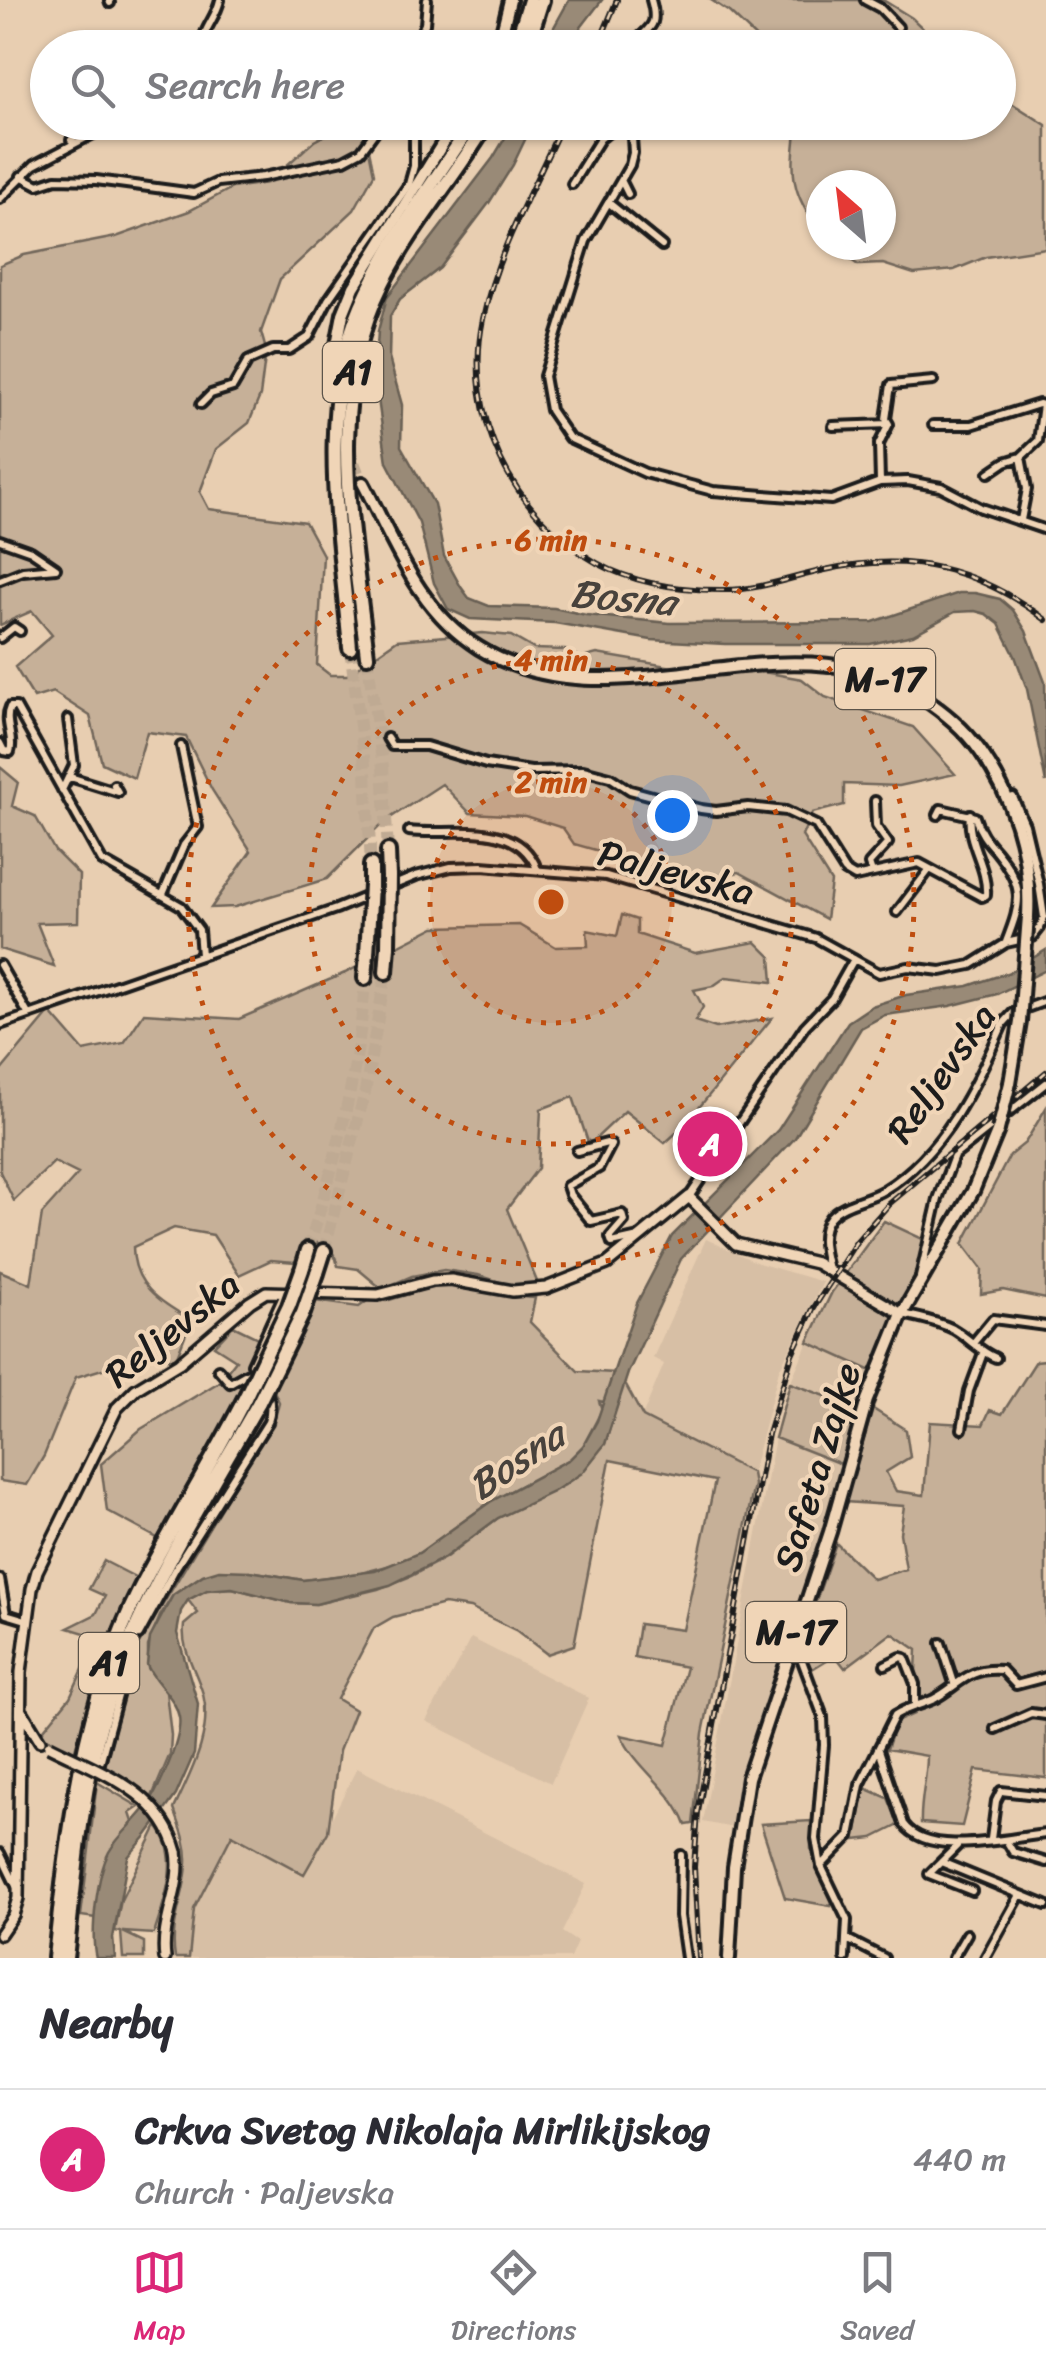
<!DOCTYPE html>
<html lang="en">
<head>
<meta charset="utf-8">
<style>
	body { margin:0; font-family:Sriracha,sans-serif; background:#f2f2f3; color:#2b2b33 }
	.compass { position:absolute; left:806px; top:170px; width:90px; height:90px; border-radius:50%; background:#fff; box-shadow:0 2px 8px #0004; rotate:332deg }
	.you { position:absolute; left:672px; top:815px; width:35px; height:35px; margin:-25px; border:8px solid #fff; border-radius:50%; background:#1a73e8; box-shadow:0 0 0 15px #1a73e833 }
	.badge { display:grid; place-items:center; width:65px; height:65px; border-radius:50%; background:#db2777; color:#fff; font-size:32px; font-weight:700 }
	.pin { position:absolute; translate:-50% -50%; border:5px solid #fff; box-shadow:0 2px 10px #0006 }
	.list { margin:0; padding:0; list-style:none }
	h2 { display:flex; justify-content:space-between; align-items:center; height:130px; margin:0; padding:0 40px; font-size:42px }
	h2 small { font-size:32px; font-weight:400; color:#7c7c81 }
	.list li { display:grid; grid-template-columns:65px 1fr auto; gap:30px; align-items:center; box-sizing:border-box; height:140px; padding:0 40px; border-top:2px solid #e1e1e2 }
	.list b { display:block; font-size:38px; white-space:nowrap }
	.list p { margin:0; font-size:32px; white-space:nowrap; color:#7c7c81 }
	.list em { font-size:32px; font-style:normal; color:#7c7c81 }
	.icon { flex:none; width:55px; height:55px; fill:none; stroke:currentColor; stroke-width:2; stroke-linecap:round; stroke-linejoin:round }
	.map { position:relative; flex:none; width:1046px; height:1958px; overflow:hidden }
	.search { position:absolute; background:#fff; box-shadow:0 2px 8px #0004; left:30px; right:30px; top:30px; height:110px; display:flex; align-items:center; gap:25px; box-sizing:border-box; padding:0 35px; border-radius:55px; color:#7c7c81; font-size:38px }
	.sheet { height:270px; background:#fff }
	nav { display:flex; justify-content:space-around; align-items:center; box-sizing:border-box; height:140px; border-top:2px solid #e1e1e2; background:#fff; font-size:28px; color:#7c7c81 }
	nav a { display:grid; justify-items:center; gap:5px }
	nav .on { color:#db2777 }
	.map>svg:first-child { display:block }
	.built { fill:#d7bfa5 }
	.green { fill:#c6b098; stroke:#71665a; stroke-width:2.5 }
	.water { fill:#998a77; stroke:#675e53; stroke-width:2.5 }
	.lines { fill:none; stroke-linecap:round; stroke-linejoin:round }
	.primary-tunnel { stroke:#bfaa93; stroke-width:10; stroke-dasharray:10 5; stroke-linecap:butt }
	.highway-tunnel { stroke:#bfaa93; stroke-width:12; stroke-dasharray:12 6; stroke-linecap:butt }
	.street-casing { stroke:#1c1c1c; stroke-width:14 }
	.secondary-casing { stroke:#1c1c1c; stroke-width:16 }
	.primary-casing { stroke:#1c1c1c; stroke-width:18 }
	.highway-casing { stroke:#1c1c1c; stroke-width:20 }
	.street { stroke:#f0d5b7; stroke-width:6 }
	.secondary { stroke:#f0d5b7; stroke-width:9 }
	.primary { stroke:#f0d5b7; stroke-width:10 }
	.highway { stroke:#f0d5b7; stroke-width:12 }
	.rail-casing { stroke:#1c1c1c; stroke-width:6 }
	.rail { stroke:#f0d5b7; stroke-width:2.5; stroke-dasharray:8; stroke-linecap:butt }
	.secondary-bridge-casing { stroke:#1c1c1c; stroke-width:16; stroke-linecap:butt }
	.primary-bridge-casing { stroke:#1c1c1c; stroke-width:18; stroke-linecap:butt }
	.highway-bridge-casing { stroke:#1c1c1c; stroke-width:20; stroke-linecap:butt }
	.secondary-bridge { stroke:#f0d5b7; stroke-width:9 }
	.primary-bridge { stroke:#f0d5b7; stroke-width:10 }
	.highway-bridge { stroke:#f0d5b7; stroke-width:12 }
	.ring { fill:none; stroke:#bf4d0f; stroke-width:5; stroke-dasharray:5 10 }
	.labels { text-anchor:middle; stroke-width:8; stroke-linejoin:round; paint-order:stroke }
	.shield { fill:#f0d5b7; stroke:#5c544a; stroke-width:2.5 }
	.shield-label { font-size:35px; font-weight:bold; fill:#1c1c1c }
	.street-label { font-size:38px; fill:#1c1c1c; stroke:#f0d5b7 }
	.water-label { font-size:40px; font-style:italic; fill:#48423c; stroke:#f0d5b7 }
	.centre { fill:#bf4d0f; stroke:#f0d5b7; stroke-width:5 }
	.ring-label { font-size:30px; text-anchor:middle; font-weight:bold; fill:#bf4d0f; stroke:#f0d5b7; stroke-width:8; stroke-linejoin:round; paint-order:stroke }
</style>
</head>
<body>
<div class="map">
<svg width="1046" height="1958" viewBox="0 0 1046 1958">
	<rect width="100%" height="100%" fill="#e8ceb1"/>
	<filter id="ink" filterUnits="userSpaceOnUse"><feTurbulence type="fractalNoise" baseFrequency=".01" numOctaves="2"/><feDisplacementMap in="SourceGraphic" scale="20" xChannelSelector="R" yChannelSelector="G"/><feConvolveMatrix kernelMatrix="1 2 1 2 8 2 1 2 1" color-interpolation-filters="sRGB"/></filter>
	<g filter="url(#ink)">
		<path class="built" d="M706,1239l52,24 65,19 -44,88 -27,103 -110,-56 22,-53 -11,-6z
			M808,1342l68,31 -91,294 -47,162 -35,-7 72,-384 15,-55z
			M471,1638l118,60 -38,85 -125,-62z
			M357,1768l229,116 -24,48 15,10 -7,16h-381l5,-49 39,-75 71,40z"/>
		<path class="green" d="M711,0h172l29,18 30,29h-176l-37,-35z
			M999,95l47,30v123l-60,9 -32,13 -40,4 -31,-10 -25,1 -28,-20h51v-60h-60v48c-32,-44 -30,-58 -24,-110l201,-1z
			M341,127l25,8 8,39 -20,36 -74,69 -19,53 5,18 -6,46 -11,27 -33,26 -16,43 9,17 96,13 18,33 -6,110 13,10h17l50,-35 86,-7 28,3 23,13 31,1 17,8 15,-4 99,17 45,-3 61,11 23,18 88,30 42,47 -56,12 -55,-2v21l-32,8 -10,23 29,46 -5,37 -87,-47 -37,8 -128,-36 -11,-16 -38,-12 -55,-3 -28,-29 -58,38 -57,57 -92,28 -24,1 40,-57 -39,-61 -26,-53 -39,-5 -13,46 -32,-15 -12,-47 -37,-24 -19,6 -19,-31 37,-32 -20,-24 -32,14v-360l24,-10 92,-18 73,-26 43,-23 35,-5 47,-42z
			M0,767l18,15 -6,24 23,10 20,35 24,24 -1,47 -41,1 17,43 -54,-17z
			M622,915l15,5v14l58,19 61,-11 15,15 2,25 -47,-5 -13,9 -19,4 9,17 -8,14 21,7 56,-10 -88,108 -19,17 -40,-32 -36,34 -16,-48 -32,12 -3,59 -31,41 31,75 -26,2 -34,-11 -34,-5 -32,6 -30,13 -24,-20 -20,-3c-4,-19 -15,-24 -33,-25l-10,21 -24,-2 -32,15 -26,-40 -39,-7 -41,19c0,39 27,54 58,73l-15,39 -28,-4 -72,22 -32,79 -17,29 -27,-4v-210l31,13 11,-70 36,-40 -24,-12 -40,39 -14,-29v-100l50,-60 34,39 40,-8 20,-30 95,6 106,-46 90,-46 84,-2 37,22 32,-1 -1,-16 30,6z
			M1046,1108v191l-43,-9 -22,4 1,-25 -19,-25 47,-89 15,-12z
			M884,1221l56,26 -64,126 -68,-31 24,-50z
			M435,1286c34,0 66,10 100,12l-5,24 48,49 37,2 -11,29 -5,-1 3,9 -19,36 -13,13 -80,43 -71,51 -24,11 -34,9 -58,7 -53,-9 -47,4 -30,20 -13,21 -12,30v22l18,24 5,43 -1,19 -19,45 -47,-30 32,-120 139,-231 4,-16 -5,-11 41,-90 44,6 11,-8 16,2z
			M233,1326l29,14 -25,58 -76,142 -54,-29 -6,-47 40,-35 78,-47 17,-22 -22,-14z
			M1046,1360v418l-70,-8 -14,56 -41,-3c-1,-24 6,-44 6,-67l-40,-7 9,-27 18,-8 3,-64 -25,-17 -47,35 -10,-13 -23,14 -12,-22 36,-104 37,36 33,-10 -6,-36 4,-27 -59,-4 28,-93 33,21 4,27 -24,15 10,19 28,4 6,-73 53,3 7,-15 12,4 34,-53z
			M624,1382l19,35 109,56 2,12 -51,248 -10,91 -7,1c-13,-36 -49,-55 -65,-90l45,10 20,-78 -52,-10 5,-33 44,6 32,-149 -105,-21 -36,185 -27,9 -30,-23 -47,-23 -26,-4 -51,13 -19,11 -37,71 18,11 -16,41 -11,81 -24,42 -72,-39 -38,74 -5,49h-14c-6,-38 11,-61 12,-95 1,-19 -7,-37 -13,-54 16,-35 39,-75 29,-115 -7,-25 -22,-43 -19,-69l14,-12 -10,-13 19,-10 25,-2 59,15 25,1 62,-15 33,-13 34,-18 53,-40 67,-33 40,-41z
			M790,1383l71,26 -20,55 -66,-26z
			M104,1561l33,17 -35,81 -28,94 -34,-19 30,-37 28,-60 -30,-9 28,-14 9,-18 -16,-7z
			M97,1782l42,25 -9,6 3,9c-31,39 -33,46 -37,96l-15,-2z
			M865,1788l23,10 11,27 -26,13 -18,2z
			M811,1821v28c16,16 28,34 20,57l-46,-8 -24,-74z
			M157,1826c25,31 8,73 -3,108l-31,-2 21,10v16h-21l-2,-26 -6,-1 6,-31z"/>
		<path class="water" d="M569,0h33l-36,47h-23z
			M514,123h19l-20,42 -24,38 -49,65 -40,31 -10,17 -1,42 13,47 -1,41 33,58 10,52 17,31 8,11 20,8 65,2 32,7 84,8 203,-1 86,-29h16l25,6 13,11 13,21 19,51 1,101 -19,-94 -12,-33 -16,-32 -13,-10 -11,-3 -20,1 -42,23 -43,9h-145l-74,-4 -96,-17 -85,-4 -22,-10 -14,-26 -15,-60 -32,-61 -12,-84 3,-47 9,-34 106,-139z
			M1046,950v20l-49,24 -47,12 -65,9 -24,13 -66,110 -114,121 -53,114 -23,71 -23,29 -29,19 -55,26 -54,40 -54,27 -74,19 -25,-1 -59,-15 -25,2 -19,10 -7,11 -4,22 21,71 -4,50 -18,41 -29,40 -19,22 -15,81 2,20h-19c-6,-25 1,-83 13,-106 9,-16 24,-28 35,-42 13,-16 39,-72 35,-93 -4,-21 -24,-33 -32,-52l3,-27 23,-43 30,-20 16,-5 31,1 53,9 72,-9 44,-18 71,-51 80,-43 13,-13 14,-25 40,-118 35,-67 106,-106 70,-108 24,-16 34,-11 62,-9 42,-14z"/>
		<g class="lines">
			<path class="primary-tunnel" d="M336,350l1,29
				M350,449l13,34"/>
			<path class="highway-tunnel" d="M350,648l16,125 5,92
				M367,656l16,111 5,84
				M308,1250c27,-88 52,-180 57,-272
				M324,1251l41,-159 21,-120"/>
			<defs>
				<path id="street" d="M109,0l1,3
					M865,0l15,8 18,19
					M202,48c0,-19 14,-29 18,-48
					M414,48l11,-24 2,-24
					M631,48c15,-22 29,-17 20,-48
					M631,122l2,31 -3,12 -44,76 -42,135 6,34 19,28 76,35 68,18 118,9 49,-18 28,-1 33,6 40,21 65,22
					M71,140l8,-8 -1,-10
					M21,176l17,9 18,-6 40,1 98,13 24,-11 45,-5 81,-17 17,-9 21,-29
					M622,182l6,12
					M572,184l28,-45 21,-17
					M0,199l34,-34 82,-43
					M609,203l53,43
					M201,404l10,-10 22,-7 15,-26 25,-11h16l20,-13 19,-37 81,-116 5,-18v-44
					M889,424l-3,-5 5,-34 42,-4
					M933,425h38l68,-21 4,1 -5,36 -17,16 6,32 -6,31
					M833,426l56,-2 -10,20 1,38
					M989,473l16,-11 16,-5
					M0,540l31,11 25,17 -33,3 -23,9
					M0,638l14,-11 6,4
					M387,738l5,8h34l60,18 45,7 52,-1 27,7 20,13 71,19 15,2 32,-4 38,4 30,14 29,46 10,6 64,-14 63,34 4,-2c2,-29 -20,-53 -16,-81
					M0,743l4,8 6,1c5,-14 -7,-30 0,-45h6l86,154 79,45 18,24 2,25
					M70,777l48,15 -4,-7
					M62,790l12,-25 -6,-46
					M938,815l3,-6 34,8c4,14 11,23 21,34 29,36 26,50 10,91
					M409,831c41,5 109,-13 128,38
					M872,873l-3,-9 19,-21 -12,-17 -1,-25
					M163,894l21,-49 14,-18 -17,-81
					M897,912l32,-42
					M0,965l28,49
					M0,1025l336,-116 80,-33 35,-9 31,-1 124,10 210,62 63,35 29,-6 33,4 30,-6 35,-22 27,-6 7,-9 4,-11 -5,-33 -14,-59 -12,-28
					M577,1151l30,-8 4,2 -12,23 -32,18 3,9 21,26 31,-7 2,7 -14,16 2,6 31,-7
					M689,1197l116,-171 27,-28 22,-39
					M828,1269c-4,-16 -10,-37 2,-52 13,-15 38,-17 54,-27 60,-37 92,-105 119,-166l10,-11 33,-12
					M920,1277l18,-78 16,-43 92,-73
					M903,1314c17,4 35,7 50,15 16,9 27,23 43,29
					M974,1342l19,-23 53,7
					M218,1369l12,14 25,-14
					M962,1429l7,-38 14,-38
					M0,1579l6,35 20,6
					M139,1635l36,-66 93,-147c8,-22 -5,-39 -16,-58l33,-72
					M795,1642l28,75 1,28 -8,94 5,27 26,54 -2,38
					M941,1643l13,40
					M885,1665l16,-8 4,1 10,26v21
					M995,1729l36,-16 15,2
					M879,1750l25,74c25,35 106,13 142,10
					M100,1763l25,-93
					M991,1839l5,-38 5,-10 45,5
					M1007,1842l6,10 33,10
					M957,1846l-28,28 43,17
					M0,1853l18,37
					M681,1855l-1,61 6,42
					M941,1862l105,43
					M821,1866l29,-30 10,-51 35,-70c13,-8 26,-10 39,-16 25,-13 33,-32 68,-29l14,15 30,-8
					M847,1939l37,19
					M953,1958l14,-24
					M985,1958l35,-63"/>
				<path id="secondary" d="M23,1713l17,28
					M0,1934l13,-19 5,-17 3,-226 11,-83 5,-18 80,-163 19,-19 43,-26 71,-61 16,-10 112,3 54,-14 19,-1 62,11 33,-3 61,-24 82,-67 47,47 80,19 86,51
					M165,1958c-5,-37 18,-70 12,-106"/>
				<path id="primary" d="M498,48l12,-48
					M336,350l7,-36 11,-27 102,-165
					M363,483c32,61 55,127 116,165 136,84 304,-39 441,48 24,16 44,32 61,56 34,49 50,105 47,164
					M1010,1083l10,-61
					M729,1958l5,-91 14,-89 82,-246 37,-132 35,-86 71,-123 25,-61"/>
				<path id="highway" d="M515,48l15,-48
					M527,48l15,-48
					M350,648c-9,-110 -35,-236 11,-342 28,-65 73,-124 112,-184
					M367,656c-14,-126 -44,-255 16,-374 29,-57 72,-105 105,-160
					M388,851l1,26
					M371,885v-20
					M386,972l2,-26
					M365,978l2,-24
					M302,1270l6,-20
					M317,1273l7,-22
					M55,1958c13,-126 27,-254 85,-369 33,-65 73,-128 106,-193
					M66,1958c9,-78 14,-158 35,-234 32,-116 99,-218 158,-322"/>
			</defs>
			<use href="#street" class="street-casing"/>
			<use href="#secondary" class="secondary-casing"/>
			<use href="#primary" class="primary-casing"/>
			<use href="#highway" class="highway-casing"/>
			<use href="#street" class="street"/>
			<use href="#secondary" class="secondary"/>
			<use href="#primary" class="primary"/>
			<use href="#highway" class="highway"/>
			<defs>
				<path id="rail" d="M597,48l20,-48
					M563,122c-28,64 -66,128 -80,197 -20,96 29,196 114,244 38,21 82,27 124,27 35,1 71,-13 104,-20 85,-19 152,-2 221,50
					M699,1958l-5,-91 4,-55 70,-378 24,-80 21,-45 43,-67 33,-38 157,-132"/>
			</defs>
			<use href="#rail" class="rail-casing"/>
			<use href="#rail" class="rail"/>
			<defs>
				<path id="secondary-bridge" d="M49,1746c51,26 112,45 128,106"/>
				<path id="primary-bridge" d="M1020,1022l8,-106
					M998,1130l12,-47"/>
				<path id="highway-bridge" d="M388,946l1,-69
					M367,954l4,-69
					M246,1396l43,-90 13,-36
					M259,1402l44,-89 14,-40"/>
			</defs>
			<use href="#secondary-bridge" class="secondary-bridge-casing"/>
			<use href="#primary-bridge" class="primary-bridge-casing"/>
			<use href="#highway-bridge" class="highway-bridge-casing"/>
			<use href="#secondary-bridge" class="secondary-bridge"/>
			<use href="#primary-bridge" class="primary-bridge"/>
			<use href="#highway-bridge" class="highway-bridge"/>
		</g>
	</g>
	<circle cx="551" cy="902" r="121" fill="#bf4d0f" fill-opacity=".12"/>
	<g class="ring">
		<circle cx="551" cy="902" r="121"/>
		<circle cx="551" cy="902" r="242"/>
		<circle cx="551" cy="902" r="363"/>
	</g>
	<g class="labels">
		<g class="shield">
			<rect x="323" y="342" width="60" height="60" rx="8"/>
			<rect x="835" y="649" width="100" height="60" rx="8"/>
			<rect x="746" y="1602" width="100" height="60" rx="8"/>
			<rect x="79" y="1633" width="60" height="60" rx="8"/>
		</g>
		<g class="shield-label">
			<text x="353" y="384">A1</text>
			<text x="885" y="691">M-17</text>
			<text x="796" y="1644">M-17</text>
			<text x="109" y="1675">A1</text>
		</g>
		<g class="street-label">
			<text transform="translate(676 872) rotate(15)" y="13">Paljevska</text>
			<text transform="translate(941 1073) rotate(-55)" y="13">Reljevska</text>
			<text transform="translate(172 1329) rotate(-39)" y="13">Reljevska</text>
			<text transform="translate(817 1467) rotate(-73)" y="13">Safeta Zajke</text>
		</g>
		<g class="water-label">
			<text transform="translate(623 597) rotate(5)" y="14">Bosna</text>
			<text transform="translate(516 1460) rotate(-34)" y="14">Bosna</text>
		</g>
	</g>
	<circle cx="551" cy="902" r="15" class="centre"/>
	<g class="ring-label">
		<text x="551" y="550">6 min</text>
		<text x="551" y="670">4 min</text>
		<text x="551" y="792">2 min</text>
	</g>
</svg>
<svg class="compass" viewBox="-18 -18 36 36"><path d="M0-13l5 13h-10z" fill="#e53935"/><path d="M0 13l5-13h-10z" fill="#7c7c81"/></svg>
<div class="you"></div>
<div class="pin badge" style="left:710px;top:1144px">A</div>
<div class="search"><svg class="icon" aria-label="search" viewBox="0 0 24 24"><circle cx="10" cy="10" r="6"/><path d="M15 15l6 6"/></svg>Search here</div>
</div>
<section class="sheet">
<h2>Nearby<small></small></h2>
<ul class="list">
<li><span class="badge">A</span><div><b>Crkva Svetog Nikolaja Mirlikijskog</b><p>Church · Paljevska</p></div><em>440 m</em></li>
</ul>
</section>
<nav>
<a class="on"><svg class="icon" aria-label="map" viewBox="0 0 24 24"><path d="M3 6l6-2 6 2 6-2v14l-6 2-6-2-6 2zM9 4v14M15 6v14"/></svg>Map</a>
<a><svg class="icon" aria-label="directions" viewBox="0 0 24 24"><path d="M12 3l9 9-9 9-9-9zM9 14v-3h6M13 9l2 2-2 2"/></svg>Directions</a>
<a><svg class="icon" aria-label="saved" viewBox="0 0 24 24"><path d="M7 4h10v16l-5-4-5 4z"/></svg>Saved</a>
</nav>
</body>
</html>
